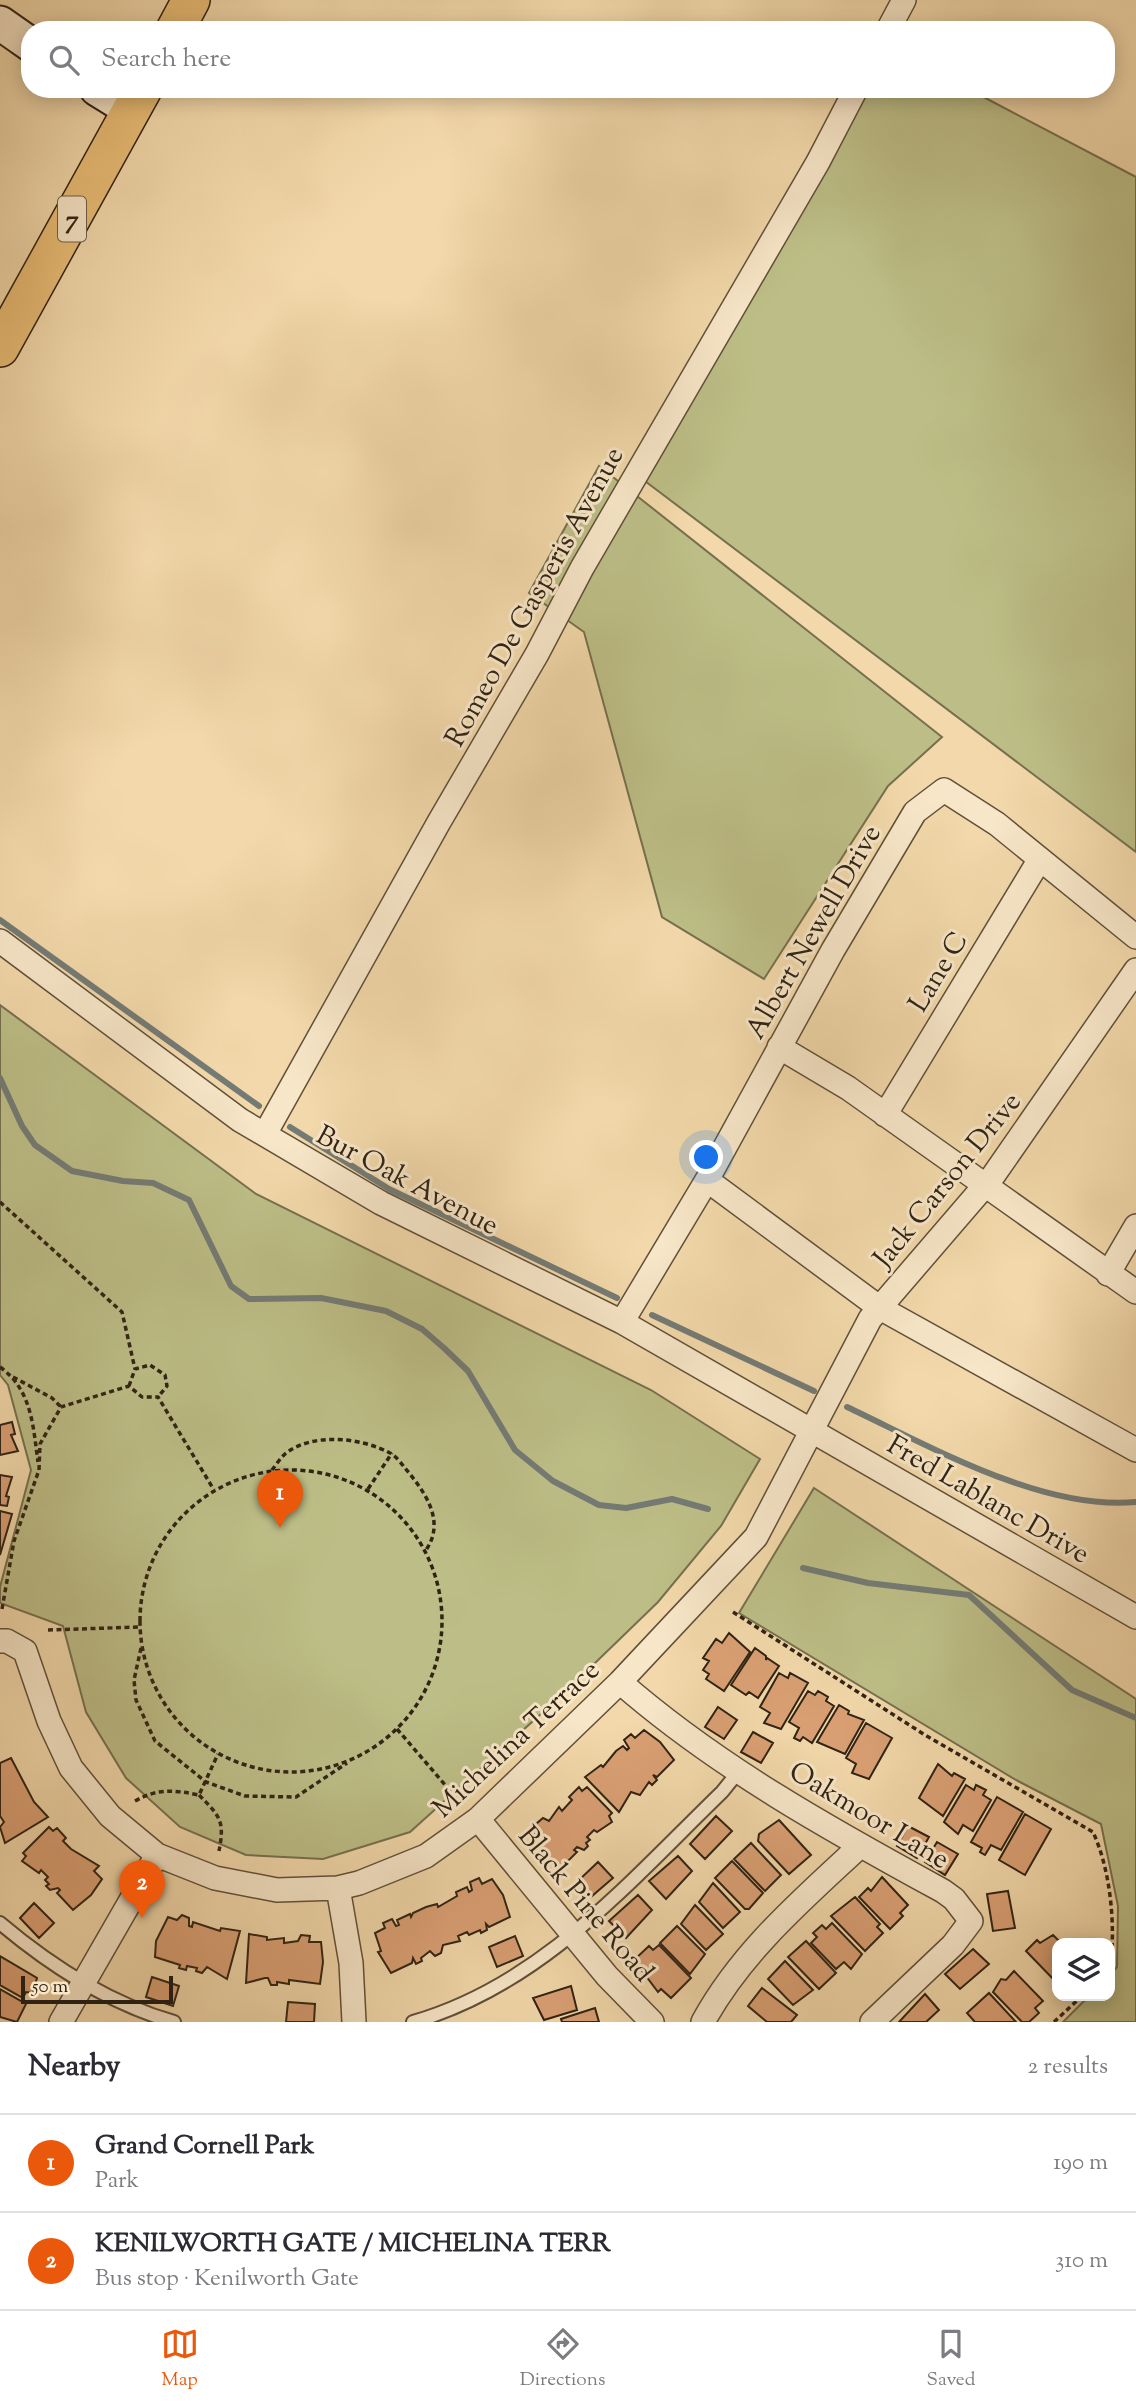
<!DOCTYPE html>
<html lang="en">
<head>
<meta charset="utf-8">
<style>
	body { margin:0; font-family:"Sorts Mill Goudy",serif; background:#f7f7f7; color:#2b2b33 }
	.controls { position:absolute; right:21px; bottom:21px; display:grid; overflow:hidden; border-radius:14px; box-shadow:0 4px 18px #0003 }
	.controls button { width:63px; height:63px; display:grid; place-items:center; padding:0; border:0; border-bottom:2px solid #e1e1e2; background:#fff; color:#2b2b33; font:35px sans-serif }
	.scale { position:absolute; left:21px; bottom:18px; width:152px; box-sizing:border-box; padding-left:7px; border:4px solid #302314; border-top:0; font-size:19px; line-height:24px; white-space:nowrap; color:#302314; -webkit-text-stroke:5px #f7e6c8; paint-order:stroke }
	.you { position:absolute; left:707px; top:1158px; width:24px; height:24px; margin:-18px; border:5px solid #fff; border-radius:50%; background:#1a73e8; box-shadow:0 0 0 10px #1a73e833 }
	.badge { display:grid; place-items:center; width:46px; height:46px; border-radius:50%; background:#ea580c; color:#fff; font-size:23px; font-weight:700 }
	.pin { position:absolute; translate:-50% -58px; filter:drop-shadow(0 2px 4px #0008) }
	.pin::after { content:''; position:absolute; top:37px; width:24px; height:21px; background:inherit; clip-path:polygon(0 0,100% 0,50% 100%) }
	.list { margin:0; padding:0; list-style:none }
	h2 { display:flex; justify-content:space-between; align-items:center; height:91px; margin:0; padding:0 28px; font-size:30px }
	h2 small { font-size:23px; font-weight:400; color:#7c7c81 }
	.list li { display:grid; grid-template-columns:46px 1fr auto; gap:21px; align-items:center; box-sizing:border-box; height:98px; padding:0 28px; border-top:2px solid #e1e1e2 }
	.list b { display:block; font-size:26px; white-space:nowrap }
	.list p { margin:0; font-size:23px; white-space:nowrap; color:#7c7c81 }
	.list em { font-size:23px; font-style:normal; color:#7c7c81 }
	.icon { flex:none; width:38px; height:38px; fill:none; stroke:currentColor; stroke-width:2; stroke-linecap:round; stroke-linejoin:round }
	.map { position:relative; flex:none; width:1136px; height:2022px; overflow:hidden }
	.search { position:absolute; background:#fff; box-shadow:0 4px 18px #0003; left:21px; right:21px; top:21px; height:77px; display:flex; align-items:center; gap:18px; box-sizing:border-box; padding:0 24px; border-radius:28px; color:#7c7c81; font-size:26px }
	.sheet { height:287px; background:#fff }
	nav { display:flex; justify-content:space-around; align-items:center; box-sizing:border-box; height:98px; border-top:2px solid #e1e1e2; background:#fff; font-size:19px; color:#7c7c81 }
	nav a { display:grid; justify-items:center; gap:4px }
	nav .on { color:#ea580c }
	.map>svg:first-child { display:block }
	.green { fill:#bdbe87; stroke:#76704e; stroke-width:2 }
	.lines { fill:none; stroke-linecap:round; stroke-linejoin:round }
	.stream { stroke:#747b75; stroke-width:6 }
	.building { fill:#daa074; stroke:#302314; stroke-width:2 }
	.lane-casing { stroke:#60503a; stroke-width:16 }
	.street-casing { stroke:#60503a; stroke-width:26 }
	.secondary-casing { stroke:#302314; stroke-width:37 }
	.primary-casing { stroke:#302314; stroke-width:40 }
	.path { stroke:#302314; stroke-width:3.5; stroke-dasharray:5 3.5; stroke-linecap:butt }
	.lane { stroke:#f7e6c8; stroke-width:12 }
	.street { stroke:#f7e6c8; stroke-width:23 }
	.secondary { stroke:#f7e6c8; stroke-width:33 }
	.primary { stroke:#e9bc75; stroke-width:37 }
	.labels { text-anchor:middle; stroke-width:6; stroke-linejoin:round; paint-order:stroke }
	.shield { fill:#f7e6c8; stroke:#6c5e4a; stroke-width:2 }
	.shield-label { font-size:26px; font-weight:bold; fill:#302314 }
	.street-label { font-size:28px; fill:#302314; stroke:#f7e6c8 }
</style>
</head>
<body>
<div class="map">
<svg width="1136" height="2022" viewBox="0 0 1136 2022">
	<rect width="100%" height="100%" fill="#f2d8aa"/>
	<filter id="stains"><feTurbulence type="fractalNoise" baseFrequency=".00286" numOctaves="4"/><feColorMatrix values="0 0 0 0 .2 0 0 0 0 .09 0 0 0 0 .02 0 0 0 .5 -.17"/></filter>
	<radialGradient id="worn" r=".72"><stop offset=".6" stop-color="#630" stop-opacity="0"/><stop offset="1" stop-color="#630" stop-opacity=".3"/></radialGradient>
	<path class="green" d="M974,92l162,85v675l-507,-383 215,-376z
		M599,466l343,271 -54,49 -124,193 -102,-62 -78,-285 -55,-39z
		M0,1005l256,189 395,196 109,69 -39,67 -63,76 -96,93 -152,137 -87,27 -77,-4 -66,-28 -54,-49 -40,-66 -23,-86 -63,-23v-16l31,-117 -23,-85 -8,-10z
		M814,1488l322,211v323h-73l26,-26h21v-22l7,-7 1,-61 -17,-82 -85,-44 -277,-167z"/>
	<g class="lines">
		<path class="stream" d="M0,920l259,186
			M0,1078l22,48 13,19 37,26 51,10 30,2 36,17 42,86 18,13 72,-1 65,13 36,18 22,19 24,23 47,79 38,31 46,24 27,3 46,-9 36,10
			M290,1127l99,62 228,109
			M652,1315l162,76
			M847,1407c83,39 195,104 289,95
			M803,1568l65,15 101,12 103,95 64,28"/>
	</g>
	<path class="building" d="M12,1422l3,12 -4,1 7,16 -18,4v-30z
		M0,1475l12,2 -6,19 3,1 -2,9 -7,-1z
		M0,1511l12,3 -12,41z
		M729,1633l21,19 -26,39 -18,-12 3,-5 -6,-4 6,-9 -6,-3 13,-19 6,4z
		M755,1648l11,8v4l1,-2 12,8 -21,32 -9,-6 -3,3 -15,-10z
		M779,1673l9,5 2,-5 18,10 -27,46 -17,-6 6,-10 -10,-6z
		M808,1691l7,4 3,-4 10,6 -2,4 8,5 -22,37 -9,-6 -3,4 -6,-3 5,-10 -10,-6z
		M839,1705l10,6 -1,3 16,6 -19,34 -28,-12z
		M718,1707l19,13 -13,19 -19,-12z
		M866,1723l26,15 -23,41 -17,-6 4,-9 -10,-6z
		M644,1730l16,12 14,18 -17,17 -4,-2 4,5 -5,5 -3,-3 -9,13 -9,-3 -12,20 -34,-35 16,-12 2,2 13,-16 7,-5 4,4 2,-2 -5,-8 7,-6 4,4z
		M753,1732l20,11 -12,20 -20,-11z
		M11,1758l23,44 14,15 -43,26 -5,-16 4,-5 -4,-6v-53z
		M938,1764l14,12 2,-3 11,6 -22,37 -24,-18z
		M966,1785l8,5 2,-5 10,5 -3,5 8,5 -18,31 -10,-6 -5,9 -14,-12z
		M579,1787l3,4 5,-4 25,26 -3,3 3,6 -15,10 -3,-2 -7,7 3,3 -4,3 2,3 -4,4 -7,-3 -3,3 3,2 -17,17 -18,-15 -10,-17 8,-8 -4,-5 7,-6 6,3 10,-14 3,4 10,-11 -3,-3z
		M997,1797l26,15 -22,38 -10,-5 -6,10 -5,-3 2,-4 -11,-6z
		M1025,1814l26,15 -26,46 -26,-15z
		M716,1816l16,15 -27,28 -15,-15z
		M779,1820l32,35 -22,19 -31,-33 1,-7z
		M908,1826l21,11 -12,21 -20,-12z
		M49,1827l4,4 4,-3 9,10 -3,3 8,8 28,17 -5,5 8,8 -11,16 -18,15 -16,-17 3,-3 -2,-2 -8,2 -4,-4 3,-2 -4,-4 3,-3 -7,-7 -2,3 -17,-12 4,-5 -3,-3z
		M937,1842l21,12 -13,21 -20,-13z
		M751,1843l30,32 -16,16 -31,-32z
		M678,1856l14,15 -26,28 -17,-18z
		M732,1861l31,32 -14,16h-4l-30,-31z
		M598,1862l15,16 -21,18 -14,-15z
		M882,1877l26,28 -8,8 3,3 -13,13 -31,-32 9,-9 3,3z
		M479,1878l3,6 10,-5 11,16 7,22 -21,10 -3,-3 1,6 -6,3 -1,-3 -11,5 -2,-3 -9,4 2,5 -17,4 -2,8 -6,3 -5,-5 -9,7 1,3 -6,3 -3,-6 -1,5 -21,10 -13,-21 3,-1 -6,-18 10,-5 -2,-5 9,-4 4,7 3,-1 -2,-5 13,-6 1,3 2,-4 13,-6 11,-3 1,3 19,-11 -1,-4 11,-5 2,5 3,-2 -2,-8z
		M713,1883l27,29 -17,16 -24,-26z
		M1008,1891l7,37 -22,3 -6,-37z
		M638,1895l14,15 -26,28 -17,-17z
		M855,1897l25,27 -3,3 6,6 -18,18 -34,-35z
		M34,1903l20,20 -15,15 -19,-20z
		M695,1905l28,29 -17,16 -25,-26z
		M182,1915l7,3v8l3,1 1,-5 27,9 1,-3 19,3 -13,48 -20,-12 -5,6 -6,-2 1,-3 -10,-2 -1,4 -7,-2 1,-3 -25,-8 1,-16 12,-24 9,3z
		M832,1923l30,31 -11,15 -7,-7 -8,7 -25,-26 6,-6 -4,-4 9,-8 4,4z
		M677,1926l28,28 -15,20 -30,-31z
		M249,1934l18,3v3l17,-2v5l14,-2 3,-6 9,1 -1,6h12l2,20 -3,22 -31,-4v4l-12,-2v3h-6l-3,-7h-3l-19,5z
		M1053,1935l8,8h-4v40l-31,-32 11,-11 3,3z
		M515,1936l8,20 -26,11 -8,-20z
		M806,1941l30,32 -17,16 -31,-32z
		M659,1945l32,33 -20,20 -10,-9 -3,3 -24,-32 15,-14 4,4z
		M973,1949l16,15 -29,25 -15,-15z
		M0,1956l37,22 -4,15 -7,-1 -3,6 -23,-13z
		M785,1961l28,29 -20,15 -25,-26z
		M1014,1971l29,30 -8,7 4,5 -10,9h-7l-29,-30 8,-13 5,1z
		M152,1977l27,9 -6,20 -27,-9z
		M571,1986l6,24 -33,10 -11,-22z
		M762,1988l35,27 -6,7h-24l-19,-16z
		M0,1989l26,15 -9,18 -17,-5z
		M989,1993l27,29h-41l-8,-9z
		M925,1994l14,16 -13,12h-27z
		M288,2002l27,2 -1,18h-28z
		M595,2008l4,14h-37l-1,-3z"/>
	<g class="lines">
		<defs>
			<path id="lane" d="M0,1923c52,44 108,80 174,99
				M413,2022c129,-37 216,-140 309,-230l17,-21"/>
			<path id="street" d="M888,30l16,-30
				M0,941l240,179 141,83 241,119 514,295
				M779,1047l69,41 288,204
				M885,1115l155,-256
				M265,1134l174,-312 98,-168 45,-86 236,-406 38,-73
				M707,1180l173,128 256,142
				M1108,1274l28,-48
				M622,1322l85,-142 126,-230 82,-138 29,-22 53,34 139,113
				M0,1641h7l18,10 24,70 22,47 39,48 47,39 58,23 62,12 61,-2 21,-5 67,-27 52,-37 142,-137 136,-145 114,-218 123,-143 143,-206
				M620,1682c96,84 211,148 323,209l11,8 17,22 -18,24 -81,77
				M478,1819l129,157 45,46
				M338,1888l13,75 3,59
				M61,2022l96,-167
				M703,2022c38,-70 99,-122 157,-176"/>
			<path id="secondary" d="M0,23l30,21
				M97,89l34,21"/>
			<path id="primary" d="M175,30l16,-30
				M0,348l143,-259"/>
		</defs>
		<use href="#lane" class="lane-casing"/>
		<use href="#street" class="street-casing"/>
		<use href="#secondary" class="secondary-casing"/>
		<use href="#primary" class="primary-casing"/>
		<path class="path" d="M0,1202l122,110 13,57
			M0,1367c32,23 33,59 38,95
			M13,1377l39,21 9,9
			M129,1386l6,-17 15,-4 15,10 2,11 -9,11
			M39,1470l1,-26 21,-37 68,-21 13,11h16l56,93
			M272,1470c4,-5 9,-13 14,-17 28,-21 76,-15 104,0 6,3 11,10 15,15 20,24 41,53 21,82
			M140 1621a151 151 0 1 1 302 0a151 151 0 1 1-302 0Z
			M368,1489l24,-36
			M2,1609l12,-68 25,-71
			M733,1612l192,123 168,97c18,39 23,96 17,138
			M48,1630l91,-3
			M141,1648l-7,32 2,20 19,41 51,41 39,14 51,1 51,-34
			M397,1729l62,72
			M199,1795c21,21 26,26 20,56
			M135,1801c23,-13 39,-11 64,-6l19,-41
			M1054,2022l28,-26"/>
		<use href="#lane" class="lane"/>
		<use href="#street" class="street"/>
		<use href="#secondary" class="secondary"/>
		<use href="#primary" class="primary"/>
	</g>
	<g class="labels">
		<rect class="shield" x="58" y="196.5" width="28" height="45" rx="5"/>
		<g class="shield-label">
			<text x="72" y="228">7</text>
		</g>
		<g class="street-label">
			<text transform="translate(533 596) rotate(-61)" y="10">Romeo De Gasperis Avenue</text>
			<text transform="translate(812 931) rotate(-60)" y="10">Albert Newell Drive</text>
			<text transform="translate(937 971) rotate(-59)" y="10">Lane C</text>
			<text transform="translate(408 1179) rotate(28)" y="10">Bur Oak Avenue</text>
			<text transform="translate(946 1179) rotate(-51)" y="10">Jack Carson Drive</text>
			<text transform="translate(989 1498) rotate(30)" y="10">Fred Lablanc Drive</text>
			<text transform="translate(515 1738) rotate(-43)" y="10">Michelina Terrace</text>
			<text transform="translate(870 1814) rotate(31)" y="10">Oakmoor Lane</text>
			<text transform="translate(587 1903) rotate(50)" y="10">Black Pine Road</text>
		</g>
	</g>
	<rect width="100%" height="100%" filter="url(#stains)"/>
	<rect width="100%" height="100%" fill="url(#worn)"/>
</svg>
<div class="controls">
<button><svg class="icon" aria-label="layers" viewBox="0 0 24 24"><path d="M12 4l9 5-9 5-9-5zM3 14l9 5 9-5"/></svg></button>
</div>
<div class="scale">50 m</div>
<div class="you"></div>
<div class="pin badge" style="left:280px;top:1528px">1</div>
<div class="pin badge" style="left:142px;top:1918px">2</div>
<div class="search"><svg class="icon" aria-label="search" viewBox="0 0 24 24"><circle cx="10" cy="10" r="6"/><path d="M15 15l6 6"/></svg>Search here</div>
</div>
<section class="sheet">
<h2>Nearby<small>2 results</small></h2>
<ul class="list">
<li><span class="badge">1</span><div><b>Grand Cornell Park</b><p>Park</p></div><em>190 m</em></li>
<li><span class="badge">2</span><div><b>KENILWORTH GATE / MICHELINA TERR</b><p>Bus stop · Kenilworth Gate</p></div><em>310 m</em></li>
</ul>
</section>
<nav>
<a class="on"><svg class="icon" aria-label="map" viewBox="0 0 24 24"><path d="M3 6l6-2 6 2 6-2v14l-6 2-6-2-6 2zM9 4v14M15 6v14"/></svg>Map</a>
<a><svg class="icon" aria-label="directions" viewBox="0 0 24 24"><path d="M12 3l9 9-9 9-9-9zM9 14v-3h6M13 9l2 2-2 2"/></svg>Directions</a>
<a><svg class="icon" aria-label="saved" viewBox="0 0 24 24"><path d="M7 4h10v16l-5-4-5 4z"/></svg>Saved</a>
</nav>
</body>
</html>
